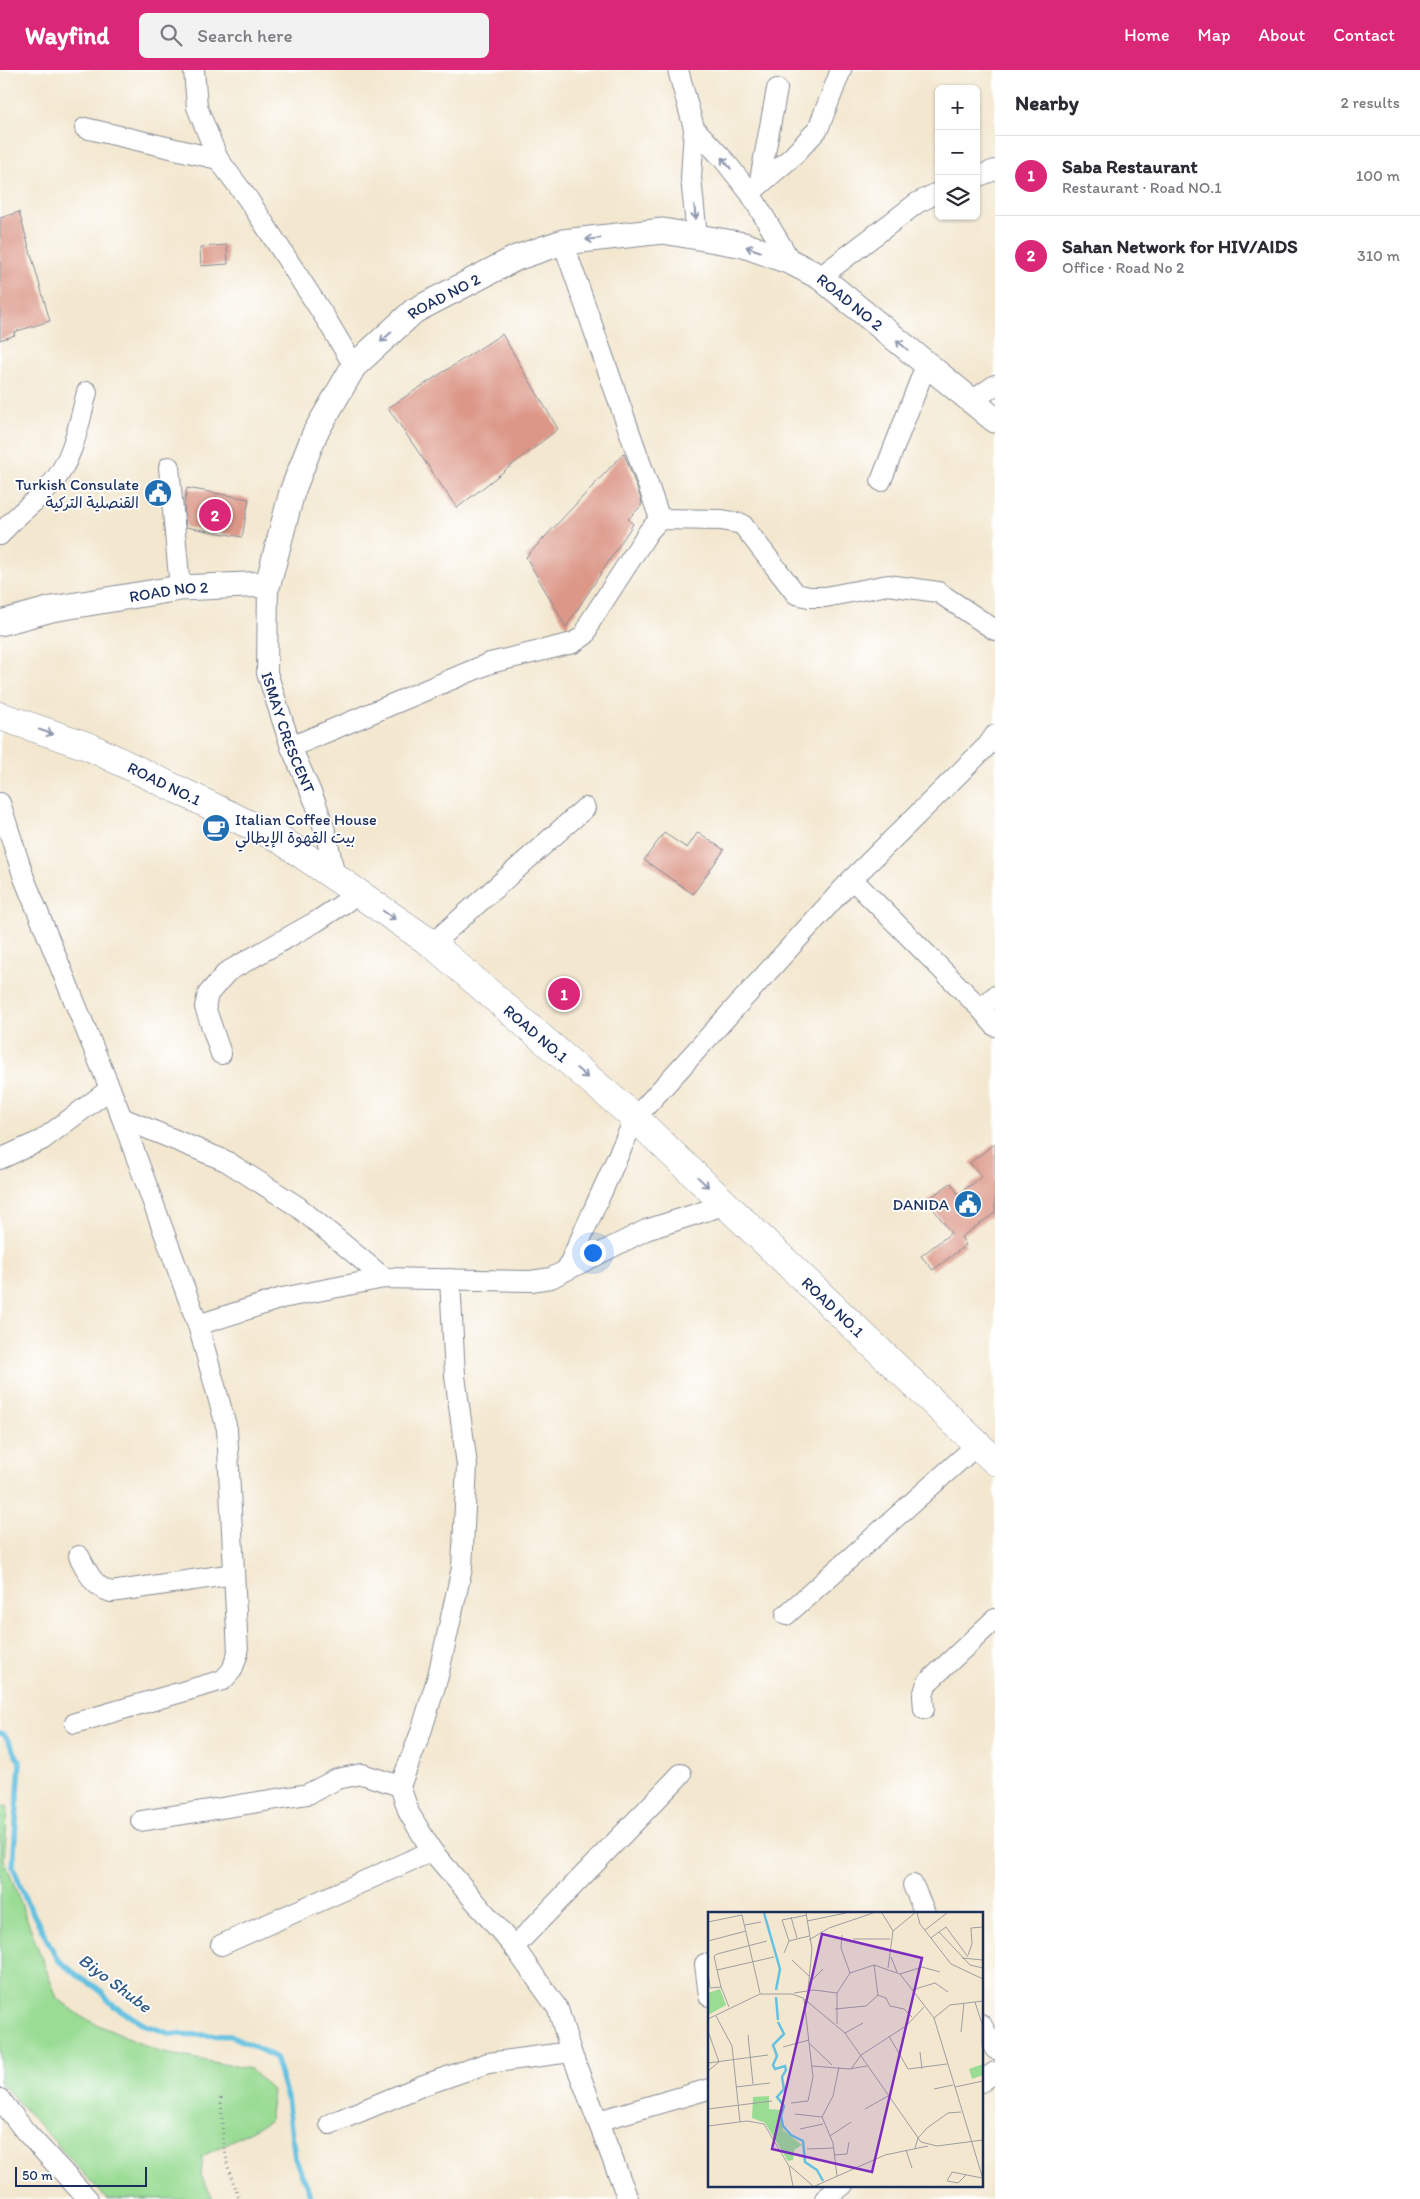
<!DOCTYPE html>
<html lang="en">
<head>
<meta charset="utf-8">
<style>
	body { margin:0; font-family:Itim,"Playpen Sans Arabic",sans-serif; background:#f2f2f3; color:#2b2b33 }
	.controls { position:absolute; right:15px; top:15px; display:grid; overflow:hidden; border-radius:8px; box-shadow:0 1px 4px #0004 }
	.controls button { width:45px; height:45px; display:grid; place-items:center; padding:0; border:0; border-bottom:1px solid #e1e1e2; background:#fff; color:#2b2b33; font:25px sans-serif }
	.scale { position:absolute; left:15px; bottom:12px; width:132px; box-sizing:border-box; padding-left:5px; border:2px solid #1b2f5e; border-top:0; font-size:14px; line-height:18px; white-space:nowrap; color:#1b2f5e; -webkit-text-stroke:4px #fff; paint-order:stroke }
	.you { position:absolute; left:592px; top:1182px; width:18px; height:18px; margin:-12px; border:4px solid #fff; border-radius:50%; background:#1a73e8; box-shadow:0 0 0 8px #1a73e833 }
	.badge { display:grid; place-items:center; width:32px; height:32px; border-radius:50%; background:#db2777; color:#fff; font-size:16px; font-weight:700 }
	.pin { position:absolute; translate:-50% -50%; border:2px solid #fff; box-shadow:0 1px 5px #0006 }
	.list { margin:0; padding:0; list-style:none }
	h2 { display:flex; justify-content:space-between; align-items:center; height:65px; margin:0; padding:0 20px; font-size:21px }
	h2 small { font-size:16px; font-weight:400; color:#7c7c81 }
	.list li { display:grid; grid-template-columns:32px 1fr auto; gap:15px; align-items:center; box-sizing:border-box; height:80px; padding:0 20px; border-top:1px solid #e1e1e2 }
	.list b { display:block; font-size:19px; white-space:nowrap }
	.list p { margin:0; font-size:16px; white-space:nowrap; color:#7c7c81 }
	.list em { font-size:16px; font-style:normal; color:#7c7c81 }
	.icon { flex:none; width:28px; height:28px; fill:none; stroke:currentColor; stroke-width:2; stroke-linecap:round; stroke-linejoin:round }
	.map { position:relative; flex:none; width:995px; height:2129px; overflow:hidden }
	header { display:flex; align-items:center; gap:30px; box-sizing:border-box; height:70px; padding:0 25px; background:#db2777; color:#fff }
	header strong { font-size:24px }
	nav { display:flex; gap:28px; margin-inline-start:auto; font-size:18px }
	.search { width:350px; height:45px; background:#f2f2f3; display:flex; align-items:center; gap:12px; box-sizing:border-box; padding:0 18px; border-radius:8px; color:#7c7c81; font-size:19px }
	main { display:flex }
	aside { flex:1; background:#fff }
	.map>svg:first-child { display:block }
	.green { fill:#9adc94; stroke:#5a8679 }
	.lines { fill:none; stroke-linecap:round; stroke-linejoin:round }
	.stream { stroke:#63c1e1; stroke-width:5.5 }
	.building { fill:#dc9787 }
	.minor-casing { stroke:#878b96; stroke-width:22 }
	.major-casing { stroke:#878b96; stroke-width:27 }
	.highway-casing { stroke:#878b96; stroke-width:29 }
	.path { stroke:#878b96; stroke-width:3; stroke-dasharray:1 4; stroke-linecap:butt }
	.minor { stroke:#fff; stroke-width:20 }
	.major { stroke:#fff; stroke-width:25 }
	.highway { stroke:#fff; stroke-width:28 }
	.oneway { stroke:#8d97ae }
	.labels { text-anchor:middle; stroke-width:4; stroke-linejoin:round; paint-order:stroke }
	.street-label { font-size:16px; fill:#1b2f5e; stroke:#fff }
	.poi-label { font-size:16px; fill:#1b2f5e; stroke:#fff; text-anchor:end }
	.water-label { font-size:18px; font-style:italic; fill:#315b85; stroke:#fff }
	.inset-river { fill:none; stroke:#63c1e1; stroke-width:2.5 }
	.inset-road { fill:none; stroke:#9d9da2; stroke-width:1 }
	.view { fill:#7b2cbf; fill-opacity:0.15; stroke:#7b2cbf; stroke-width:2.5 }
	.inset-edge { fill:none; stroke:#1b2f5e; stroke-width:2.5 }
</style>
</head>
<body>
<header>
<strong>Wayfind</strong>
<div class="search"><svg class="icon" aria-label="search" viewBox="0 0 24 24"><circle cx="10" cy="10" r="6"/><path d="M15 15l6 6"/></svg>Search here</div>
<nav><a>Home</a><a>Map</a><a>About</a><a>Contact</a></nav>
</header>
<main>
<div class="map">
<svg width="995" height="2129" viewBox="0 0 995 2129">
	<rect width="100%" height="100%" fill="#fff"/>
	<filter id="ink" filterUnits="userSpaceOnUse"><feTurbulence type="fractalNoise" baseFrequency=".02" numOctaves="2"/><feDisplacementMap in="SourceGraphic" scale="10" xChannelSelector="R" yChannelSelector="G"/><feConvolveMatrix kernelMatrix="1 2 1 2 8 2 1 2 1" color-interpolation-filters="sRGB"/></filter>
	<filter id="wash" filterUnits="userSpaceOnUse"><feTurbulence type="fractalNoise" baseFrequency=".0096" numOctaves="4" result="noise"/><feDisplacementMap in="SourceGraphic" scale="20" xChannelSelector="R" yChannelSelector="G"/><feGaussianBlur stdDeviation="1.12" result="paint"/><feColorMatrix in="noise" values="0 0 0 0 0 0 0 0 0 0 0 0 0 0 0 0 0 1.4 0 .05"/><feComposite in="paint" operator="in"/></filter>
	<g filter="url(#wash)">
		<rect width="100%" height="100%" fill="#f3e7cf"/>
		<path class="green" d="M8,1736l-4,53 53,139 28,21 74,33 91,17 23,22 -4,30 -66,35 -2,19 12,24h-106l-107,-117v-275z"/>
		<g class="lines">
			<path class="stream" d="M0,1663l5,2 15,27 -7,105 13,33 32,60 19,15 20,13 17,18 31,19 26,9 61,2 43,21 12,41 8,60 17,41"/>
		</g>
		<g id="blocks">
			<path class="building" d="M19,142l31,109 -36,11 1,3 -15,5v-122z
				M227,175l1,19 -27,2 -1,-19z
				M502,264l56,95 -101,79 -69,-100z
				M624,383l18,49 -1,4 -13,13 5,5 -67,103 -40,-70z
				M187,418l62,11 -7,38 -56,-10 -2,-22z
				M698,762l26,18 -31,44 -49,-34 20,-27 23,15z
				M995,1073v70l-34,24 5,8 -33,25 -12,-14 30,-23 -24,-33 24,-17 7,11 24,-17 -12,-14z"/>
		</g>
	</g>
	<g filter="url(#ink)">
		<use href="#blocks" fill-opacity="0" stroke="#878b96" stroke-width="1"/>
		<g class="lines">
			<defs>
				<g id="minor">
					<path d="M194,0l3,37 21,52 30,40 80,123 26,44"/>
					<path d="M678,0l16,58 -3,50 6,59"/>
					<path d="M85,58l133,31"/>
					<path d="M694,58l30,32 26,33 41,69"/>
					<path d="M976,107l19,-7"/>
					<path d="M759,115l18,-96"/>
					<path d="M750,123l42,-36 26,-28 23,-59"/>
					<path d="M563,172l97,277"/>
					<path d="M820,207l97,-74 22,-11"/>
					<path d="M972,331l23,-16"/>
					<path d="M169,397l11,121"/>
					<path d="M881,411l45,-116"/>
					<path d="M0,465c16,-21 34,-31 50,-49 23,-25 29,-63 37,-94"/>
					<path id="s1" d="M268,514l-1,89 24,74 25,57 10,30 9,43"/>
					<path d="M291,677l199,-84 83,-20 12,-8 5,-13 59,-91 11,-12 62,1 20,4 54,70 13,3h16l63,-12 50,7 57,38"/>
					<path d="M0,733l24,75 98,240 76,207 29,104 11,224 -6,17 -9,10 -148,43"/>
					<path d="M852,809l129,130 14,17"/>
					<path d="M432,874l153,-136"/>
					<path d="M981,939l14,-13"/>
					<path d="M221,984l-16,-47 3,-13 19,-22 90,-51 41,-27"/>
					<path d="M122,1048l104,43 71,45 87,72"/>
					<path d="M0,1089l42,-19 68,-51"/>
					<path d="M567,1199l68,-151 217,-239 136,-134 7,-10"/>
					<path d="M450,1209l5,97 12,89 -5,103 -24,108 -17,56 -21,54 9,27 23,38 82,96 44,62 13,43 57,147"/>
					<path d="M198,1255l84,-27 102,-20 147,3 20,-3 95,-48 81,-26"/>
					<path d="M79,1486c9,16 13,30 32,36l123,-18"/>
					<path d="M786,1545l191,-170"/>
					<path d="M924,1639l-1,-13 4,-13 68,-64"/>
					<path d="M141,1751l167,-27 29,-15 25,-5 38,12"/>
					<path d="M913,1815l12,28"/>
					<path d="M221,1875l211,-94"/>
					<path d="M514,1877l167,-173"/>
					<path d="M705,1894l4,32"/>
					<path d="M981,1954l14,25"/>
					<path d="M981,2012l14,-10"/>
					<path d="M0,2029l25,32 63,68"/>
					<path d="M598,2051l111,-32"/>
					<path d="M330,2054l94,-39 64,-22 83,-11"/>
					<path d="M825,2129l18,-14"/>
				</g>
				<g id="major">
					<path id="s2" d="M0,553l52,-14 128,-21 88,-4 24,-92 23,-59 39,-67 60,-55 102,-53 47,-16 100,-11 81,14 47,17 29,15 175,143"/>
				</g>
				<g id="highway">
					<path id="s3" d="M0,646l90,31 191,93 151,104 203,174 360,343"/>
				</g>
			</defs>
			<use href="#minor" class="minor-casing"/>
			<use href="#major" class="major-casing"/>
			<use href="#highway" class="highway-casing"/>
			<path class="path" d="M221,2028l2,40 5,29 11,32"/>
			<use href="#minor" class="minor"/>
			<use href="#major" class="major"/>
			<use href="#highway" class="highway"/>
		</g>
		<defs><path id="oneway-shaft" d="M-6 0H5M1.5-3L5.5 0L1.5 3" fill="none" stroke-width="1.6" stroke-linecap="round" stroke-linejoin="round" transform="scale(1.25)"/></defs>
		<g class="oneway">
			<use href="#oneway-shaft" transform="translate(726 93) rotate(-130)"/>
			<use href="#oneway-shaft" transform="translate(695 142) rotate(84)"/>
			<use href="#oneway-shaft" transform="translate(593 169) rotate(174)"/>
			<use href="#oneway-shaft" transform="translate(753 179) rotate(-161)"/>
			<use href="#oneway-shaft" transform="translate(386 267) rotate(138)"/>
			<use href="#oneway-shaft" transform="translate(902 275) rotate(-140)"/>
			<use href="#oneway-shaft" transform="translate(46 662) rotate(19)"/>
			<use href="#oneway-shaft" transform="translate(389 845) rotate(35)"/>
			<use href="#oneway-shaft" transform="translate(582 1003) rotate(41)"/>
			<use href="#oneway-shaft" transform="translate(703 1112) rotate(43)"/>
		</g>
	</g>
	<defs>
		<symbol id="civic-disc" viewBox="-11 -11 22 22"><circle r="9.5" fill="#1f6fb2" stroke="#fff"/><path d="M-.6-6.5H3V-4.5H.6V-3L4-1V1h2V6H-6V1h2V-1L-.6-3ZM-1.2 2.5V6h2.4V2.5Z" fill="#fff"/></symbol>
		<symbol id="cafe-disc" viewBox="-11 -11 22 22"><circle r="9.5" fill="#1f6fb2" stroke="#fff"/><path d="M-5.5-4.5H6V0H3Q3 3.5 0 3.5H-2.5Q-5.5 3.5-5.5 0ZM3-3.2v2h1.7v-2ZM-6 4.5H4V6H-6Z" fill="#fff"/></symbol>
	</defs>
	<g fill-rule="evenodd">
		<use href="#civic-disc" x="142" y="407" width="32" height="32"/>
		<use href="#cafe-disc" x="200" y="742" width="32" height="32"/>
		<use href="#civic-disc" x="952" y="1118" width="32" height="32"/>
	</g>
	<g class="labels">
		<g class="street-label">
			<text dy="6" stroke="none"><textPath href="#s2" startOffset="622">ROAD NO 2</textPath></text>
			<text dy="6" stroke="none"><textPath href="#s2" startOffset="1058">ROAD NO 2</textPath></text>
			<text dy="6" stroke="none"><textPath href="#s2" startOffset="172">ROAD NO 2</textPath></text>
			<text dy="6" stroke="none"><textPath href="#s1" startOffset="152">ISMAY CRESCENT</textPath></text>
			<text dy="6" stroke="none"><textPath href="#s3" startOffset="178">ROAD NO.1</textPath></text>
			<text dy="6" stroke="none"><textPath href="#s3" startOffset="628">ROAD NO.1</textPath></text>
			<text dy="6" stroke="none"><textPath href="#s3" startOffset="1032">ROAD NO.1</textPath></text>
		</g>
		<g class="poi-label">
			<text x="139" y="420">Turkish Consulate<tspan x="139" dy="18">القنصلية التركية</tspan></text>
			<text x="235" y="755" text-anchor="start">Italian Coffee House<tspan x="235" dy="18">بيت القهوة الإيطالي</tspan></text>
			<text x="949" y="1140">DANIDA</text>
		</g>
		<g class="water-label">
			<text transform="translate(115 1913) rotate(37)" y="6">Biyo Shube</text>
		</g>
	</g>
	<g transform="translate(708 1842)">
		<rect width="275" height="275" fill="#f3e7cf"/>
		<path d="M12,77l6,16 -18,10v-22zM275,152v11l-11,4 -3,-10zM61,184v13l13,1 1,20 19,15 -8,5 -1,10 -5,1 -23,-38 -13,-5 1,-21z" fill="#9adc94"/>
		<path class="inset-river" d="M56,1l16,56 -4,21M68,85l2,23M70,110l6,12 -11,11 4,11 -4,9 2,4 10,-3 1,4 -4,7 2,12 -7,8 7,9 -3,10 2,10 8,9 12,6 2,21 12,8 6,11"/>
		<path class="inset-road" d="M98,1l6,36 -4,41M174,1l11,18M209,1l3,11 31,40 32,15M83,5l6,21M99,9l39,-8M0,10l34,-7 18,78M37,13l16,-3M217,18l22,-17M231,20l7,-5 22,30M134,23l-1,13 9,25M223,26l8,-6 31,33 13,3M145,27h37M101,28l20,-12 44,-15M0,29l38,-10M59,29l-50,13 -3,2 3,14 57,-13M81,29l-7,-21 25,-5M76,41l5,-12 20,-5M260,43l4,-11 -1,-16 12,-1M183,45l6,15M254,46l21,2M84,48l17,16M166,53l4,30M180,56l5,-37 22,-18M9,58l4,17M0,60l2,16 11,-1 8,20M192,62l22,-7 18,5M101,71l14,-14M204,78l23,-7 13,9M86,81l20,-3 23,3 13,-20 24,-8 26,9 34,44 16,-13 33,-4M267,90l7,22v23M127,97l31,-3 12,-11 8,3 4,8 14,3 8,8M8,104l16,30 8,76M226,106l49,161M0,107l52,-25h32l11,4 42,35 76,109 16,4 46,-6M129,112v-31M0,119l11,31 -11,9M253,120l3,-29M137,121l18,-10M40,123l5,49M181,124l19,33 39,-5M102,132l22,21M75,135l26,-7M212,140l2,17M0,151l60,-8M104,154l37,3 18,-3M143,157l10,-14 45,-29 18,-19M28,175l34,-4M247,175l28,-6M226,177l19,-4M83,191l17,-2 5,-24 -9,-78M0,197l64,-8M157,197l23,-13M87,202l27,3M0,214l39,-5 17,3 25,42 4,20M92,217l23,-5M122,224l21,-14M207,236l3,-10 9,-10 21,-15 13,-1M99,237l26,-1M198,238l6,18M126,243l13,-1 2,-12M82,254l23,20M258,263l-8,8 -11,-2 5,-9 30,6M129,264l-4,-33 -11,-26 11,-21 6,-29M107,274l70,-31 43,-9"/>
		<path class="view" d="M114,22l100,24 -50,214 -100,-23z"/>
		<rect width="275" height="275" class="inset-edge"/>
	</g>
</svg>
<div class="controls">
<button>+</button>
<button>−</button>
<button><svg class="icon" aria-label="layers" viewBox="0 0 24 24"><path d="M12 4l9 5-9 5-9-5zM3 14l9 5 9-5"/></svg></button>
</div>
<div class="scale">50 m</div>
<div class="you"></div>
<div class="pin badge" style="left:564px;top:924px">1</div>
<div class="pin badge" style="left:215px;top:445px">2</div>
</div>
<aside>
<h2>Nearby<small>2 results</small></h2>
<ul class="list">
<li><span class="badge">1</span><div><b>Saba Restaurant</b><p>Restaurant · Road NO.1</p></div><em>100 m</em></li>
<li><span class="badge">2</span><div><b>Sahan Network for HIV/AIDS</b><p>Office · Road No 2</p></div><em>310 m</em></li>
</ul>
</aside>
</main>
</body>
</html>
